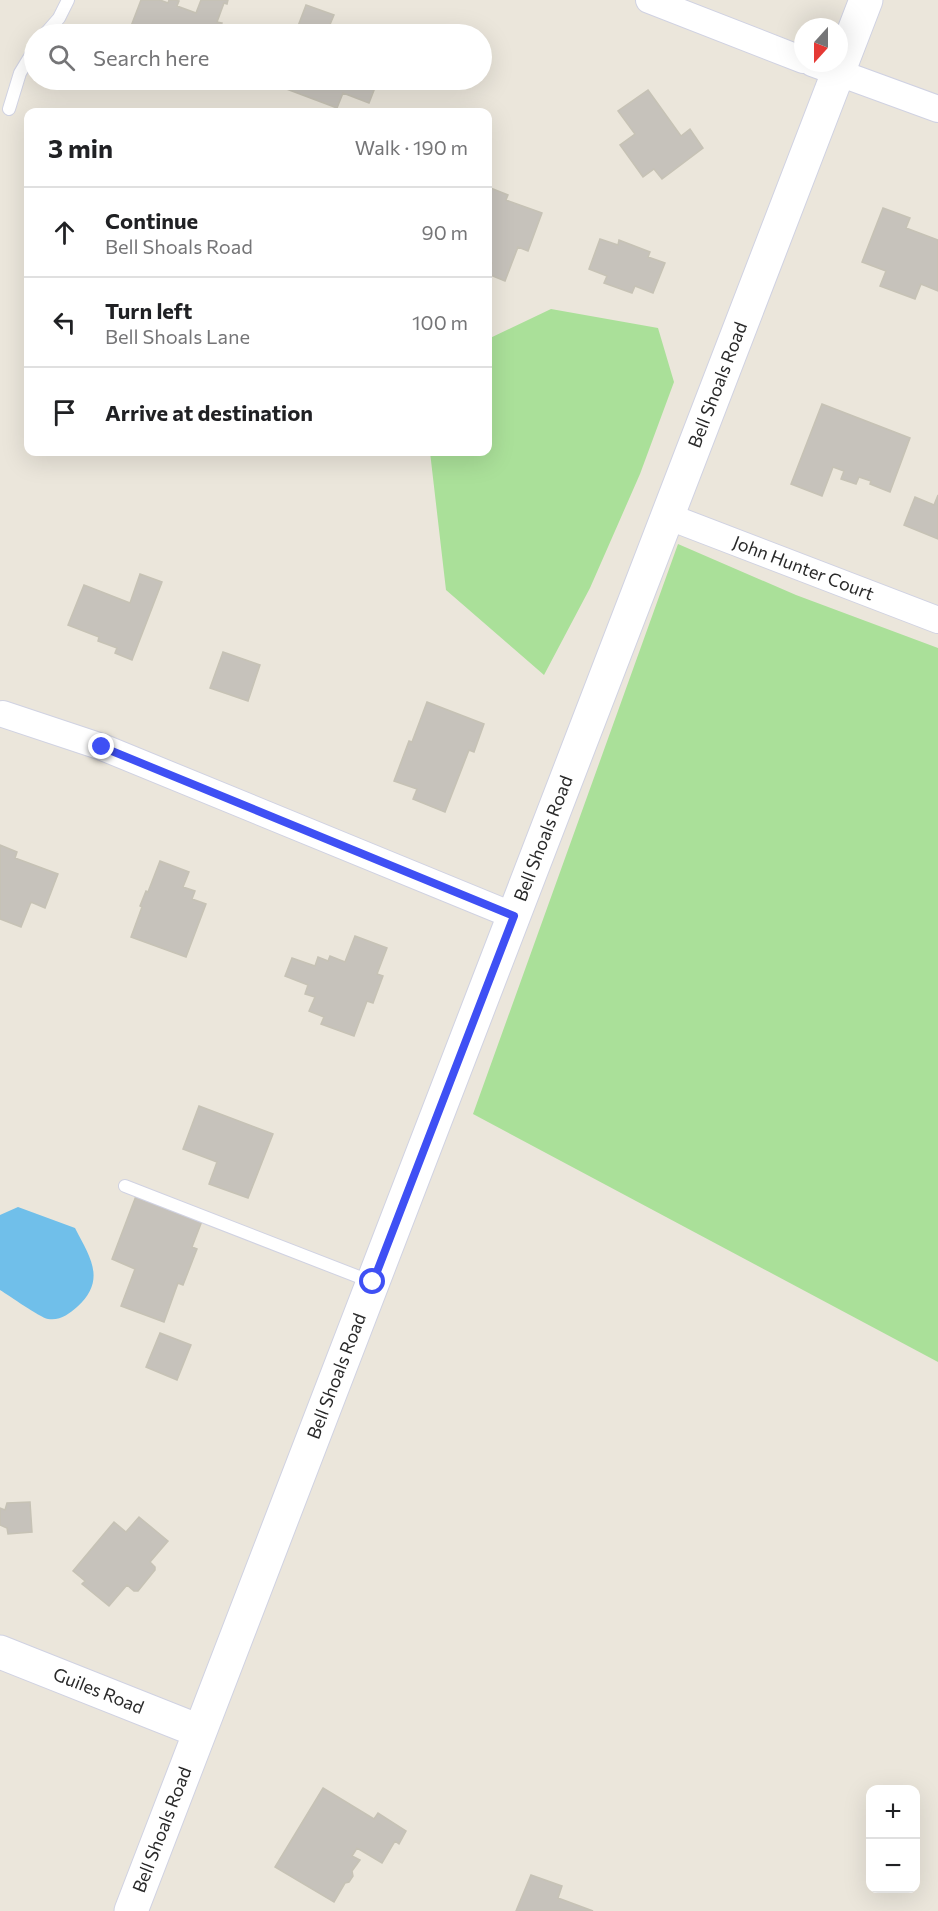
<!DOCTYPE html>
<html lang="en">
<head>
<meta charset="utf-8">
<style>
	body { margin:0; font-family:Commissioner,sans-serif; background:#f6f6f6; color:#202124 }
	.controls { position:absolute; right:18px; bottom:18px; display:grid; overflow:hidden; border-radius:12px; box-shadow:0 6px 24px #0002 }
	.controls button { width:54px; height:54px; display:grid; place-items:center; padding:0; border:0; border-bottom:2px solid #e0e0e0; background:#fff; color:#202124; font:30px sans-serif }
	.compass { position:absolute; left:794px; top:18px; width:54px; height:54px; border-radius:50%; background:#fff; box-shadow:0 6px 24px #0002; rotate:201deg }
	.stop { position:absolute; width:18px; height:18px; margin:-14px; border:4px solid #3f50f4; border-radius:50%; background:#fff }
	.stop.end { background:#3f50f4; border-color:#fff; box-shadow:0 2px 6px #0008 }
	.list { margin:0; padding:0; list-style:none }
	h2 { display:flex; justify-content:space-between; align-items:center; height:78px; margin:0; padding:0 24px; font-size:26px }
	h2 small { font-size:20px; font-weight:400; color:#757577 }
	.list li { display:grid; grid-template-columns:39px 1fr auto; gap:18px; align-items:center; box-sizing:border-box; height:90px; padding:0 24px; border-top:2px solid #e0e0e0 }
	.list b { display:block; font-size:22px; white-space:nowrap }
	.list p { margin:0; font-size:20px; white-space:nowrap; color:#757577 }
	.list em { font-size:20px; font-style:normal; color:#757577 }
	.icon { flex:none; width:33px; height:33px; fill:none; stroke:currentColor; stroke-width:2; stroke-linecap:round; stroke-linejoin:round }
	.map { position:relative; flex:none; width:938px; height:1911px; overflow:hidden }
	.search { position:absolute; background:#fff; box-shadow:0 6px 24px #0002; left:24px; top:24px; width:468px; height:66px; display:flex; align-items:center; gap:15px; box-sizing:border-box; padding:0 21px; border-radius:33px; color:#757577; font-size:22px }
	.panel { position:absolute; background:#fff; box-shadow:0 6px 24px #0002; left:24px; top:108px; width:468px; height:348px; border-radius:12px }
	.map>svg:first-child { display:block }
	.green { fill:#aae099 }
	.water { fill:#70bfea }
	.building { fill:#c6c2bb; stroke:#c6c2b5; stroke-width:1.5 }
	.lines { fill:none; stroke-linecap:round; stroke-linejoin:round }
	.lane-casing { stroke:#d0d2e2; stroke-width:14 }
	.street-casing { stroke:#d0d2e2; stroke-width:28 }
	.secondary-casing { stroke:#d0d2e2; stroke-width:35 }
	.lane { stroke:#fff; stroke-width:12 }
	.street { stroke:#fff; stroke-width:26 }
	.secondary { stroke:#fff; stroke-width:33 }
	.route { stroke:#3f50f4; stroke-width:8 }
	.labels { text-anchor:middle; stroke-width:6; stroke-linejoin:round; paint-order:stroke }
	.street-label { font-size:18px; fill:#292929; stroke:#fff }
</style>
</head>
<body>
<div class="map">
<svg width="938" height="1911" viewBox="0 0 938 1911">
	<rect width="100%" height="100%" fill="#ebe6db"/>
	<path class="green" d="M551,309l107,19 16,54 -34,92 -50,114 -46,87 -98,-85 -16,-138h58v-113z
		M678,544l118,51 142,53v714l-465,-248z"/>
	<path class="water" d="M18,1207l57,21c15,29 32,52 2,79 -8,7 -17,14 -29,12 -9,-2 -38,-23 -48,-29v-75z"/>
	<path class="building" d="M141,0h19l8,3 1,-3h6l4,1 -2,5 19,7 5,-13h27l-1,4 -3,-1 -7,19 5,1 -4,10 -5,-1 -1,2h-84z
		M306,5l28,10 -8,19h-31z
		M278,80h100l-9,23 -26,-10 -6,15 -61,-23z
		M648,90l33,46 9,-7 13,19 -41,31 -8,-10 -11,8 -23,-32 15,-11 -17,-23z
		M488,187l20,8 -2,5 36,13 -14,38 -10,-4 -13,34 -17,-7 4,-11 -4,-2z
		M883,208l27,10 -4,10 32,12v51l-17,-7 -6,15 -35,-13 6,-15 -24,-9z
		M600,239l18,6 1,-5 31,12 -2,5 17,6 -12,30 -18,-7 -3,7 -28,-10 3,-7 -18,-7z
		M822,404l88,34 -20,54 -20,-8 1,-3 -12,-4 -3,7 -15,-5 3,-8 -11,-4 -11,29 -31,-12z
		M938,495v44l-34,-14 11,-28 19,8z
		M140,574l22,8 -30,78 -17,-7 2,-5 -19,-7 1,-4 -31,-12 16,-40 46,18z
		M223,652l37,13 -12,36 -38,-13z
		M427,702l57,22 -10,28 -5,-2 -24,62 -32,-13 4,-10 -23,-8 15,-40 3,1z
		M0,845l17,7 -2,6 43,16 -13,34 -14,-6 -10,25 -21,-8z
		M160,861l29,11 -6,15 12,4 -3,8 14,5 -20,53 -55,-20 11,-30 -2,-1 6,-15 2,1z
		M355,936l32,12 -10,26 6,2 -10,27 -6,-2 -13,35 -33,-12 3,-7 -15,-6 6,-14 -10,-3 3,-9 -23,-9 7,-18 23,8 3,-9 10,4 2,-5 15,6z
		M199,1106l74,28 -25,64 -39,-14 8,-22 -34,-13z
		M136,1196l66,25 -10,26 5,2 -14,36 -5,-2 -14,39 -43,-16 14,-37 -23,-10z
		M160,1333l31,12 -14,35 -31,-13z
		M30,1502l2,30 -24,2 -1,-6 -7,-3v-17l5,2 2,-7z
		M139,1517l29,24 -18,21 5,5v3l-17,21h-4l-7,-6 -18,21 -27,-22 3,-3 -12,-10 41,-49 12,10z
		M323,1788l51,31 4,-6 28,18 -7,13 -4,-3 -13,22 -25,-15 -5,8 8,4 -8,11 1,5 -4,6 -4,1 -11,19 -59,-35z
		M531,1875l31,11 -4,12 35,13h-77z"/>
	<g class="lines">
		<defs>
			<path id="lane" d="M45,34l14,-16 9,-18
				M9,109l11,-36 14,-23
				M125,1186l247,96"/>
			<g id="street">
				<path d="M649,0l154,60"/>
				<path d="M812,63l126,46"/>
				<path id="s1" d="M667,516l271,104"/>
				<path d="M3,714l99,33 412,169"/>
			</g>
			<g id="secondary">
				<path id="s2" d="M0,1652l199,79"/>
				<path id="s3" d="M131,1911l735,-1911"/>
			</g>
		</defs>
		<use href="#lane" class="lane-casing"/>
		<use href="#street" class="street-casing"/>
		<use href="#secondary" class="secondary-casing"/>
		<use href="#lane" class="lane"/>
		<use href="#street" class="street"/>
		<use href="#secondary" class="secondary"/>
	</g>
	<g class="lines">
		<path class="route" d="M102,747l412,169 -141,366"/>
	</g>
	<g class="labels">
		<g class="street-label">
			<text dy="6" stroke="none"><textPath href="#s3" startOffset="1635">Bell Shoals Road</textPath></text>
			<text dy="6" stroke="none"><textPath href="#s1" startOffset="146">John Hunter Court</textPath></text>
			<text dy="6" stroke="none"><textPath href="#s3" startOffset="1149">Bell Shoals Road</textPath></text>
			<text dy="6" stroke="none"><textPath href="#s3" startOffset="573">Bell Shoals Road</textPath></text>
			<text dy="6" stroke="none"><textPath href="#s2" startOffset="106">Guiles Road</textPath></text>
			<text dy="6" stroke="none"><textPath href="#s3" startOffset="87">Bell Shoals Road</textPath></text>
		</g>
	</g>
</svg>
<div class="controls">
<button>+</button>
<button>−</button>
</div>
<svg class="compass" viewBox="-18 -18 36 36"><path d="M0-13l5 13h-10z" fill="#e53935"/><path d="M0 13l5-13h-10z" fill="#757577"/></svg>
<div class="stop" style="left:373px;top:1282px"></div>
<div class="stop end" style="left:102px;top:747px"></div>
<div class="search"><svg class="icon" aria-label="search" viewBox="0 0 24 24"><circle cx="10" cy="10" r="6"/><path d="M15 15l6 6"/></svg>Search here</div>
<section class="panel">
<h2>3 min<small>Walk · 190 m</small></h2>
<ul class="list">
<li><svg class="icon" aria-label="ahead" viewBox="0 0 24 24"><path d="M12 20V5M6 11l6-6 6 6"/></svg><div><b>Continue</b><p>Bell Shoals Road</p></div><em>90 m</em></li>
<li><svg class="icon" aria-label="left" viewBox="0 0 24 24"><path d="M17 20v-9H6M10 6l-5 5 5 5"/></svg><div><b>Turn left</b><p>Bell Shoals Lane</p></div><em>100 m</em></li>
<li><svg class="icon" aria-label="arrive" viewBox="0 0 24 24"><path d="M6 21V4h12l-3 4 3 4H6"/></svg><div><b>Arrive at destination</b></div></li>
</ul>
</section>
</div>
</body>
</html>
